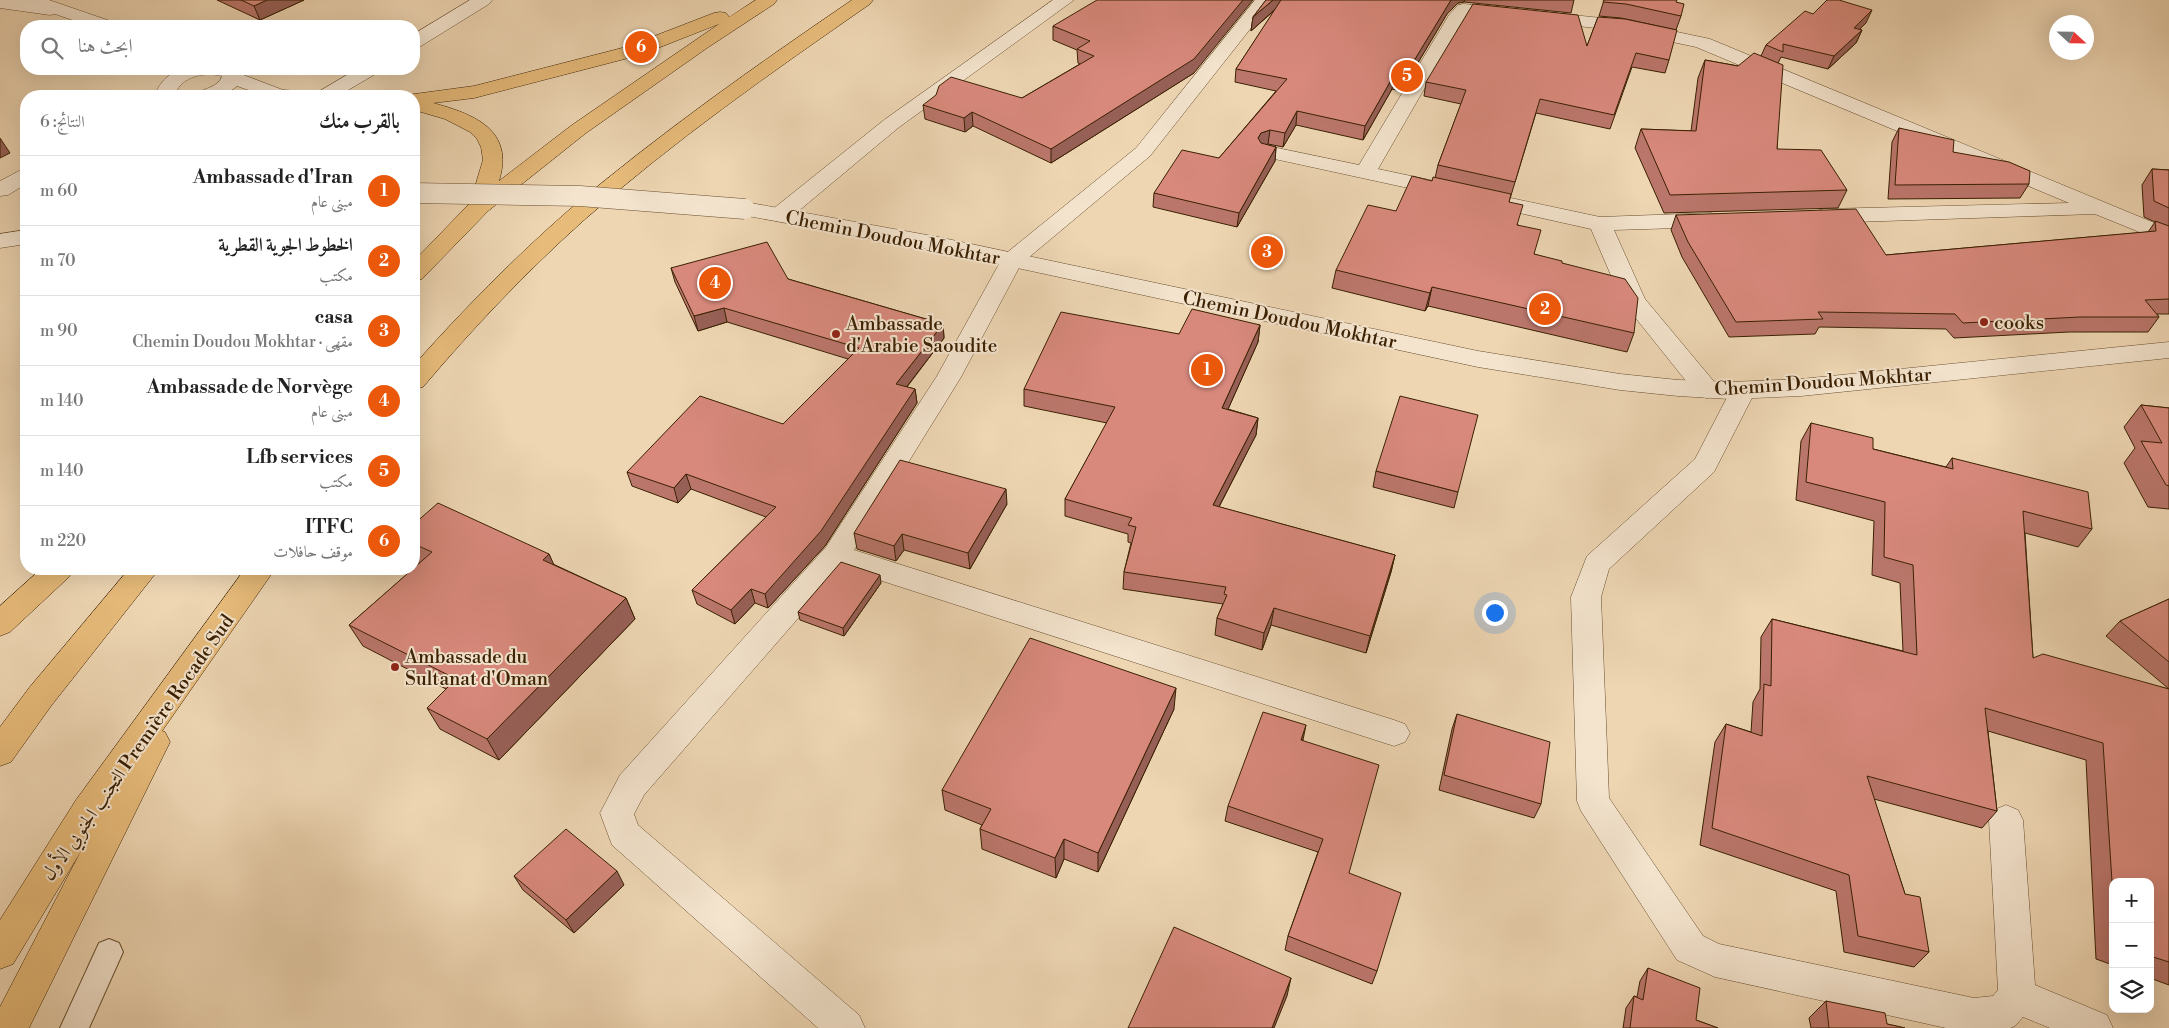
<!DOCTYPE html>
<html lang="ar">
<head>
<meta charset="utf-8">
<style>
	body { margin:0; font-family:"Libre Bodoni",Amiri,serif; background:#f2f2f2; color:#222; direction:rtl }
	.controls { position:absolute; right:15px; bottom:15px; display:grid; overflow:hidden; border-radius:10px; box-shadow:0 5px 20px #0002 }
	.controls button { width:45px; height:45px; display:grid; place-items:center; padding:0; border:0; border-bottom:1px solid #e0e0e0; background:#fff; color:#222; font:25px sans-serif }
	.compass { position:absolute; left:2049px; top:15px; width:45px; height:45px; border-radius:50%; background:#fff; box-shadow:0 5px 20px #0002; rotate:112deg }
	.you { position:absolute; left:1494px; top:612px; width:18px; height:18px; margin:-12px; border:4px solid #fff; border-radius:50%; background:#1a73e8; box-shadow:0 0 0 8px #1a73e833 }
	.badge { display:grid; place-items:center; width:32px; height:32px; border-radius:50%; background:#ea580c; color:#fff; font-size:16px; font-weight:700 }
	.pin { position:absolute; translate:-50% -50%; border:2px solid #fff; box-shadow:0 1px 5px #0006 }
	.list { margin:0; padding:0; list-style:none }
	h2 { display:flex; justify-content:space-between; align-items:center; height:65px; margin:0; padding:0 20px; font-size:21px }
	h2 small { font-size:16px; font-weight:400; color:#767676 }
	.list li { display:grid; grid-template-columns:32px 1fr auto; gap:15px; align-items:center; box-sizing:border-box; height:70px; padding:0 20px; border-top:1px solid #e0e0e0 }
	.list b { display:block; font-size:19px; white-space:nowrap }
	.list p { margin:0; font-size:16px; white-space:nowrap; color:#767676 }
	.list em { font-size:16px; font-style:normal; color:#767676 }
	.icon { flex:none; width:28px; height:28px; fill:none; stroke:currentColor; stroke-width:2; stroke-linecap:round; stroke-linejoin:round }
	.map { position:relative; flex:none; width:2169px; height:1028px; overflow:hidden; direction:ltr }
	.search { position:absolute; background:#fff; box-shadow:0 5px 20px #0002; left:20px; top:20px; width:400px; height:55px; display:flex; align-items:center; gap:12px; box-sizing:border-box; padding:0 18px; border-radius:20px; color:#767676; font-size:19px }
	.panel { position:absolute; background:#fff; box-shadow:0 5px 20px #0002; left:20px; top:90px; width:400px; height:485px; border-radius:20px; direction:rtl }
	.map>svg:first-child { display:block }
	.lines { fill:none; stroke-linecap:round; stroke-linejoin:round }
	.service-casing { stroke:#674e2e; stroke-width:2 }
	.pedestrian-casing { stroke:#674e2e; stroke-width:1 }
	.minor-casing { stroke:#674e2e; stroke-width:1 }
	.tertiary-casing { stroke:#674e2e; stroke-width:1 }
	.motorway-casing { stroke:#3a2002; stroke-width:1 }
	.service { fill:#f4e4ce; fill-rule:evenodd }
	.pedestrian { fill:#f4e4ce; fill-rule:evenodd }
	.minor { fill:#f4e4ce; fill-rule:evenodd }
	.tertiary { fill:#f4e4ce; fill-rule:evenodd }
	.motorway { fill:#e7bb7a; fill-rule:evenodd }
	.tertiary-bridge-casing { stroke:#674e2e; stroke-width:21; stroke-linecap:butt }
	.tertiary-bridge { stroke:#f4e4ce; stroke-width:20 }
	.wall { fill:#ba766b; stroke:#3a2002 }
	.shaded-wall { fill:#976057; stroke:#3a2002 }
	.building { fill:#d8897c; stroke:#3a2002 }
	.poi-dot { fill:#8f2418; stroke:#f4e4ce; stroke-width:2 }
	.labels { text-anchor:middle; stroke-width:4; stroke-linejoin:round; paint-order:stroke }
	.street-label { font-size:19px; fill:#3a2002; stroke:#f4e4ce }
	.poi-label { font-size:19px; fill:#3a2002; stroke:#f4e4ce; text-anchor:start }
</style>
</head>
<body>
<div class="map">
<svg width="2169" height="1028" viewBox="0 0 2169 1028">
	<rect width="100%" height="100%" fill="#eed6b3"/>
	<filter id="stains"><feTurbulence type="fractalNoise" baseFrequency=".004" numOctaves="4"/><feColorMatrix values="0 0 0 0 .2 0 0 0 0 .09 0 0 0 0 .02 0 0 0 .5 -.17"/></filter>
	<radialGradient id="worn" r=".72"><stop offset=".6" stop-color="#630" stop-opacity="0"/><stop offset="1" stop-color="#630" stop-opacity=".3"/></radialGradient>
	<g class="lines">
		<defs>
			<path id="service" d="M109,939l10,4 4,9 -34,76h-29l39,-85z"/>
			<path id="pedestrian" d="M1053,0h21l-176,128 -109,91 -8,2 -8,-2 -3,-5 3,-5 111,-89z"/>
			<path id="minor" d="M0,0h49l64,22 3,4h-26l-35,-12 -5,1 -50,-7z
				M470,0h22l-3,4 -68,42 -7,2v-14z
				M1255,0h18l-123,156 -129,108 -60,113 -107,173 540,170 11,4 5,9 -5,9 -11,4 -552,-178 -198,227 -10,19 4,11 221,190 6,13h-47l-206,-183 -12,-32 20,-38 206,-228 111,-171 67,-121 132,-107z
				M1464,4l157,16 89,19 459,190v15l-74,-30 -271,9 -8,-2 -3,-5 3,-5 8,-2 245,-6 -373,-156 -75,-16 -137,-16h-15l-4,3 -87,151 75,16 3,5 -3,5 -8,1 -184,-40 -3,-4 3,-4 7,-2 91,19 90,-150 9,-10z
				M357,69h23l-3,4 -39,23h-23l3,-4z
				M1487,193l113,24 111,-4 8,2 3,5 -3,5 -8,2 -97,3 31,69 71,85 4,6 -4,6 -9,2 -9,-2 -76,-95 -31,-72 -112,-25 -3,-5 3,-5z
				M1743,382l9,2 4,6 -42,82 -105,97 -8,28 8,201 94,138 16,8 255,54 19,-2 5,-6 -9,-170 5,-10 12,-5 12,5 5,10 12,165 72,30 6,13h-63l-27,-11 -8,9 -5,2h-64l-231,-51 -38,-17 -96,-149 -4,-10 -6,-204 16,-41 108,-97 39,-75z"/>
			<path id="tertiary" d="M181,69h56l4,5 42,16 31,2 3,4h-66l3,-4 -17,-6 -13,10h-28c6,-9 22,-7 26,-20 -14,-4 -37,-1 -45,14l4,6h-20l-4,-6c6,-11 13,-17 24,-21z
				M26,169v15l-18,11 -8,1v-15l19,-10z
				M745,202l193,35 540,114 142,23 58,6 52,2 71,-3 368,-37v16l-368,38 -71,3 -52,-3 -58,-6 -142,-23 -540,-116 -201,-37 -3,-5 3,-5z
				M26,230v14l-26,4v-14z"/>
			<path id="motorway" d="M756,0h21l-3,4 -67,44 -121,85 -98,78 -66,68 -8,2v-20l56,-58 13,-43 -2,-13 -4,-8 -7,-7 -25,-13 -31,-9v-14h-8l1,-1 67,-9 152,-39 88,-34 6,-1 6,1 3,4zM719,24l-147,101 -73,56c16,-51 -25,-67 -66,-78l41,-5 166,-43z
				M852,0h21l-3,4c-98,68 -197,137 -287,217 -57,51 -110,107 -160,166l-9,2v-24c48,-54 100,-107 155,-155 90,-76 186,-144 283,-210z
				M41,569h32l-4,8 -59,55 -10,4v-30z
				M129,569h30l-108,137 -40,56 -11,4v-39l29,-39z
				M245,569h30l-113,162 3,1 5,10 -141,286h-29v-21l81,-156 -68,113 -13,5v-49l76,-120z"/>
		</defs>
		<use href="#service" class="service-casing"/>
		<use href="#pedestrian" class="pedestrian-casing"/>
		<use href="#minor" class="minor-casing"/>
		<use href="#tertiary" class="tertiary-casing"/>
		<use href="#motorway" class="motorway-casing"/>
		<use href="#service" class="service"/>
		<use href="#pedestrian" class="pedestrian"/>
		<use href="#minor" class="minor"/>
		<use href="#tertiary" class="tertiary"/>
		<use href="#motorway" class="motorway"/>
		<defs>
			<path id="tertiary-bridge" d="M414,193l166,3 165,13"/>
		</defs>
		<use href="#tertiary-bridge" class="tertiary-bridge-casing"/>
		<use href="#tertiary-bridge" class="tertiary-bridge"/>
	</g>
	<path class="wall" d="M217,0h87l-44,20z
		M1266,0h308l-3,13 -107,-11 -6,1 -11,11 -46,77 -9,-2 -29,51 -67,-15 -13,22 -15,-3 -1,1 9,2 -1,14 -38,66 -84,-20 1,-14 65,-35 57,-67 -41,-9 1,-13 39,-59 -24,21 2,-14z
		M1604,0l72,2 5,14 -5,14 -55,-12 -22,-2z
		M1813,14l53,9 -7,6 3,1 -6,13 -28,26 -47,-12 -3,6 -1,86 70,41 -9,18 -174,5 -29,-65 6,-19 50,2 7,-53 7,-18 33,6 23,-10 5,-11z
		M1598,17l71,43 -4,13 -33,-6 -22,62 -74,-16 -27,89 9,23 16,29 28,9 72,70 -7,19 -199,-46 -3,5 -93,-23 4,-18 60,-59 39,-33 3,-13 23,-61 -37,-8 2,-14 161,-36z
		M1053,26l141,47 -143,90 -78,-37 -8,6 -40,-13 -2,-14 99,-7 58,-34 -2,-1 -1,-13 -24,-10z
		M1899,128l54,24 76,32 -9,14 -132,1 4,-57z
		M2152,169l17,1v144h-12l2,3 -11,15h-79l-115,6 -8,-9 -127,-2 -4,7 -86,3 -47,-80 -11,-27 5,-15 210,40 262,-23 7,-10 -11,-5 -2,-32z
		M671,268l117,11 155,45 1,14 -37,49 8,2 2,14 -92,143 -57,62 -13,-5 -20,21 -38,-20 -5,-14 74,-73 -75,-28 -13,14 -46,-17 -5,-14 156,-48 65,-65 -121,-37 -29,9 -23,-49z
		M1260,325l-2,17 -30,67 30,9 -2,17 -37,72 176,48 -4,17 -25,81 -95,-28 -9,25 -47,-15 2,-17 6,-14 -100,-15 1,-17 7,-29 -3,-1v-8l-63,-18v-17l42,-76 -83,-17v-17l155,-55z
		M2141,405l28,3v101l-21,-2 -24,-44 11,-15 -11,-21z
		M1811,423l62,26 73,18 6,-9 140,71 -14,18 -53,-14 8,125 136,31v296l-19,-7v-96h-37v83l-17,-6 -10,-199 -98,-29 9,80 -15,17 -108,-29 31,95 24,58 -15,15 -70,-15 -8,-61 -136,-46 15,-103 11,-18 25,8 2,-30 7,-13 1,-52 11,-18 131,32 -3,-68 -28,-8 2,-54 -78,-21 5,-59z
		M1376,471l82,21 -4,16 -81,-21z
		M1007,504l-37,65 -66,-19 -8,11 -39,-12 -3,-16z
		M414,524l135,30 4,10 73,34 9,21 -136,141 -59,-31 -13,-21 19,-19 -83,-43 -14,-21 71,-62 -6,-3z
		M881,583l-37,53 -44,-16 -2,-8z
		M2169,599v90l-63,-53 14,-15z
		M1174,709l-76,163 -34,-13 -8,19 -74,-29 -2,-20 2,-4 -37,-15 -3,-20z
		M1457,714l84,90 -7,14 -95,-28 13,-61z
		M1303,740l46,133 28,98 -5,13 -87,-34 3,-14 30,-84 -93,-31 3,-15z
		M514,876l110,9 -50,48 -51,-43z
		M1648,968l48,52 22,8h-95l3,-20 8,-12 3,1 3,-16z
		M1826,1001l61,23 18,4h-94l-2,-10z"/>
	<path class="shaded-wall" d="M267,0h37l-44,20 -6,-14z
		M1243,0h10l-59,73 -143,90v-14z
		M1273,0h10l-1,3 -31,28 2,-14z
		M1451,0h14l-1,2 -6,1 -11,11 -46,77 3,-14z
		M1872,10l-6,13 -17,17 5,-12z
		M1862,30l-6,13 -28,26 6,-13z
		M1394,75l-2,14 -29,51 2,-14z
		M1297,111l-1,14 -13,22 2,-14z
		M972,112l1,14 -8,6 -1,-14z
		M1270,130l-2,14 -8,3 -2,-9 3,-5z
		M0,138l10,15 -10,5z
		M1276,147l-1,14 -38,66 2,-14z
		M1432,287l-4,19 -3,5 5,-18z
		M724,308l3,14 -29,9 -4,-15z
		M943,324l1,14 -46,60 -2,-14z
		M1260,325l-2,17 -37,83 1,-17z
		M915,389l2,14 -92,143 -57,62 -3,-14z
		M1258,418l-2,17 -45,87 2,-17z
		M686,474l5,15 -13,14 -4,-15z
		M1006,489l1,15 -37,65 -2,-16z
		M902,534l2,16 -8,11 -2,-15z
		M549,554l10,22 -16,-16z
		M1395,555l-4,17 -25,81 4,-17z
		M880,575l1,8 -37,53 -1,-8z
		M751,589l4,14 -20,21 -4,-14z
		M626,598l9,21 -136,141 -12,-21z
		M1274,608l-3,17 -9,25 2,-17z
		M1176,688l-2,21 -76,163v-19z
		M1306,725l-3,15h-2z
		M1064,839v20l-8,19 -1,-20z
		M617,871l7,14 -50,48 -8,-13z
		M1291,978l-4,18 -13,32h-2z"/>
	<path class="building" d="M241,0h26l-13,6z
		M1097,0h146l-49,59 -143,90 -79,-37 -8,6 -41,-13 13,-10 3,-9 12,-9 71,21 72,-42 -17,-7 13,-8 -37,-15z
		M1266,0h7l-20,17z
		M1281,0h170l-47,77 -10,-2 -29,51 -68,-15 -12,22 -15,-3 -9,3 -3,5 3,5 15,4 -37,66 -85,-20 28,-43 37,8 68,-79 -51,-10z
		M1604,0h73l-1,2 8,2 -3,12 -55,-12 -23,-2z
		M1827,0h12l33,10 -18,18 8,2 -28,26 -51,-12v8l-17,-7 39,-34 8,3z
		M1473,4l105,11 9,31 11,-29 27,2 52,11 -8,30 -33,-7 -22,62 -74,-16 -25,83 -77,-17 28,-75 -40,-8z
		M1754,53l29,12 -6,84 44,1 26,40 -177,5 -29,-66 55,2 9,-71 33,6z
		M1899,128l55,12 -1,12 56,10 21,9 -1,13 -134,1z
		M2152,169l17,1v38l-15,-7z
		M1412,176l20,5 1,-4 78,17 -2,8 14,3 -6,20 24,5 -7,24 28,7v2l63,16 13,19 -4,35 -202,-46 -2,6 -94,-23 32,-65 28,6z
		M1856,209l30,46 270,-24 -1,-10 14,5v73l-24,1 14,17h-79l-117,6 -8,-9 -137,-2 5,7 -87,3 -48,-80 -12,-27z
		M767,242l21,37 155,45 -47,60 19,5 -94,142 -56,63 -14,-5 -20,21 -39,-20 84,-83 -90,-33 -12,14 -47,-16 73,-76 83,28 76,-76 -135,-40 -30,8 -23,-48z
		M1192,309l68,16 -38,83 36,10 -45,87 182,50 -25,81 -96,-28 -10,25 -47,-15 10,-23 -3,-1 2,-7 -102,-15 12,-45 -8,-2 4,-7 -67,-19 50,-92 -91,-18 37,-77 118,22z
		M1400,396l78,19 -20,77 -82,-21z
		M2141,405l28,3v78l-3,-1 -25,-44 21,2z
		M1811,423l62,15v11l80,20 -1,-11 136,34 4,37 -69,-18 10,147 10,-4 126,35v273l-19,-6v-74h-37v15l-10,-154 -118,-35 12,103 -130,-35 38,118 15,3 9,55 -71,-16 -9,-61 -137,-47 14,-104 36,12 2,-52 7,2 1,-67 145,36 -4,-90 -29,-8 1,-55 -79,-20z
		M900,460l106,29 -38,64 -66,-19 -8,12 -40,-13z
		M438,503l111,51 -6,6 83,38 -139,141 -60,-31 29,-29 -107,-54 83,-73 -18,-8v-20z
		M841,562l39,13 -37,53 -45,-16z
		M2169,599v63l-49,-41z
		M1030,638l146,50 -78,165 -34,-14 -9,19 -75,-29 11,-20 -49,-19z
		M1263,712l43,13 -5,15 78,25 -30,108 52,20 -24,78 -89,-35 35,-97 -95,-33z
		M1457,714l93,28 -9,62 -97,-29z
		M566,829l51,42 -51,49 -52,-44z
		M1174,927l117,51 -19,50h-144z
		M1648,968l52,20 -4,32 22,8h-88l4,-32 9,4z
		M1826,1001l59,12 2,11 18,4h-76z"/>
	<g class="poi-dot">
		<circle cx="1984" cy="322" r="5"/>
		<circle cx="836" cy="334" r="5"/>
		<circle cx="395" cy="667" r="5"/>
	</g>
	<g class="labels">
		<g class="street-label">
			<text transform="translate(893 237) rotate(11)" y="7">Chemin Doudou Mokhtar</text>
			<text transform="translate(1290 319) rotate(12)" y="7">Chemin Doudou Mokhtar</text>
			<text transform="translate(1823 381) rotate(-4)" y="7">Chemin Doudou Mokhtar</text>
			<text transform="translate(137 747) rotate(-55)" y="7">التجنب الجنوبي الأول Première Rocade Sud</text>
		</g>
		<g class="poi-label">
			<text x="1994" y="329">cooks</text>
			<text x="846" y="330">Ambassade<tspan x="846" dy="22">d'Arabie Saoudite</tspan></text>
			<text x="405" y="663">Ambassade du<tspan x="405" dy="22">Sultanat d'Oman</tspan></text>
		</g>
	</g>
	<rect width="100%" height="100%" filter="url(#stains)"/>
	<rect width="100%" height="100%" fill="url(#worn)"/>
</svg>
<div class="controls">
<button>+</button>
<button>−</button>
<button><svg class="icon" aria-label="layers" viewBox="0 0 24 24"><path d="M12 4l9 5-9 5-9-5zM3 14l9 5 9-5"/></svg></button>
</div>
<svg class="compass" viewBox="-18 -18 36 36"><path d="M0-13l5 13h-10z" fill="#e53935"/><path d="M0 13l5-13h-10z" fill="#767676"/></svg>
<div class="you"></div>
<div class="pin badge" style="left:1207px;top:370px">1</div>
<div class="pin badge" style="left:1545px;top:309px">2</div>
<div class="pin badge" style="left:1267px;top:252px">3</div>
<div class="pin badge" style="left:715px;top:283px">4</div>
<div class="pin badge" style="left:1407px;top:76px">5</div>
<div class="pin badge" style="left:641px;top:47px">6</div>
<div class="search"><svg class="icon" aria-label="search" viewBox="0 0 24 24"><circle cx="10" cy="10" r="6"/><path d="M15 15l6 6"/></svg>ابحث هنا</div>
<section class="panel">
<h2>بالقرب منك<small>النتائج: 6</small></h2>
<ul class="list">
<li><span class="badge">1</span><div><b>Ambassade d'Iran</b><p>مبنى عام</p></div><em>60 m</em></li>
<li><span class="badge">2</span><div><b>الخطوط الجوية القطرية</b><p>مكتب</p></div><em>70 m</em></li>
<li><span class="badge">3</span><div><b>casa</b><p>مقهى · Chemin Doudou Mokhtar</p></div><em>90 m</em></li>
<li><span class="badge">4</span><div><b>Ambassade de Norvège</b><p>مبنى عام</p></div><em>140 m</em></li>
<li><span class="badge">5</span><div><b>Lfb services</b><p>مكتب</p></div><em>140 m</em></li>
<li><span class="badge">6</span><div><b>ITFC</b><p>موقف حافلات</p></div><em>220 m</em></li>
</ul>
</section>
</div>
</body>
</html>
